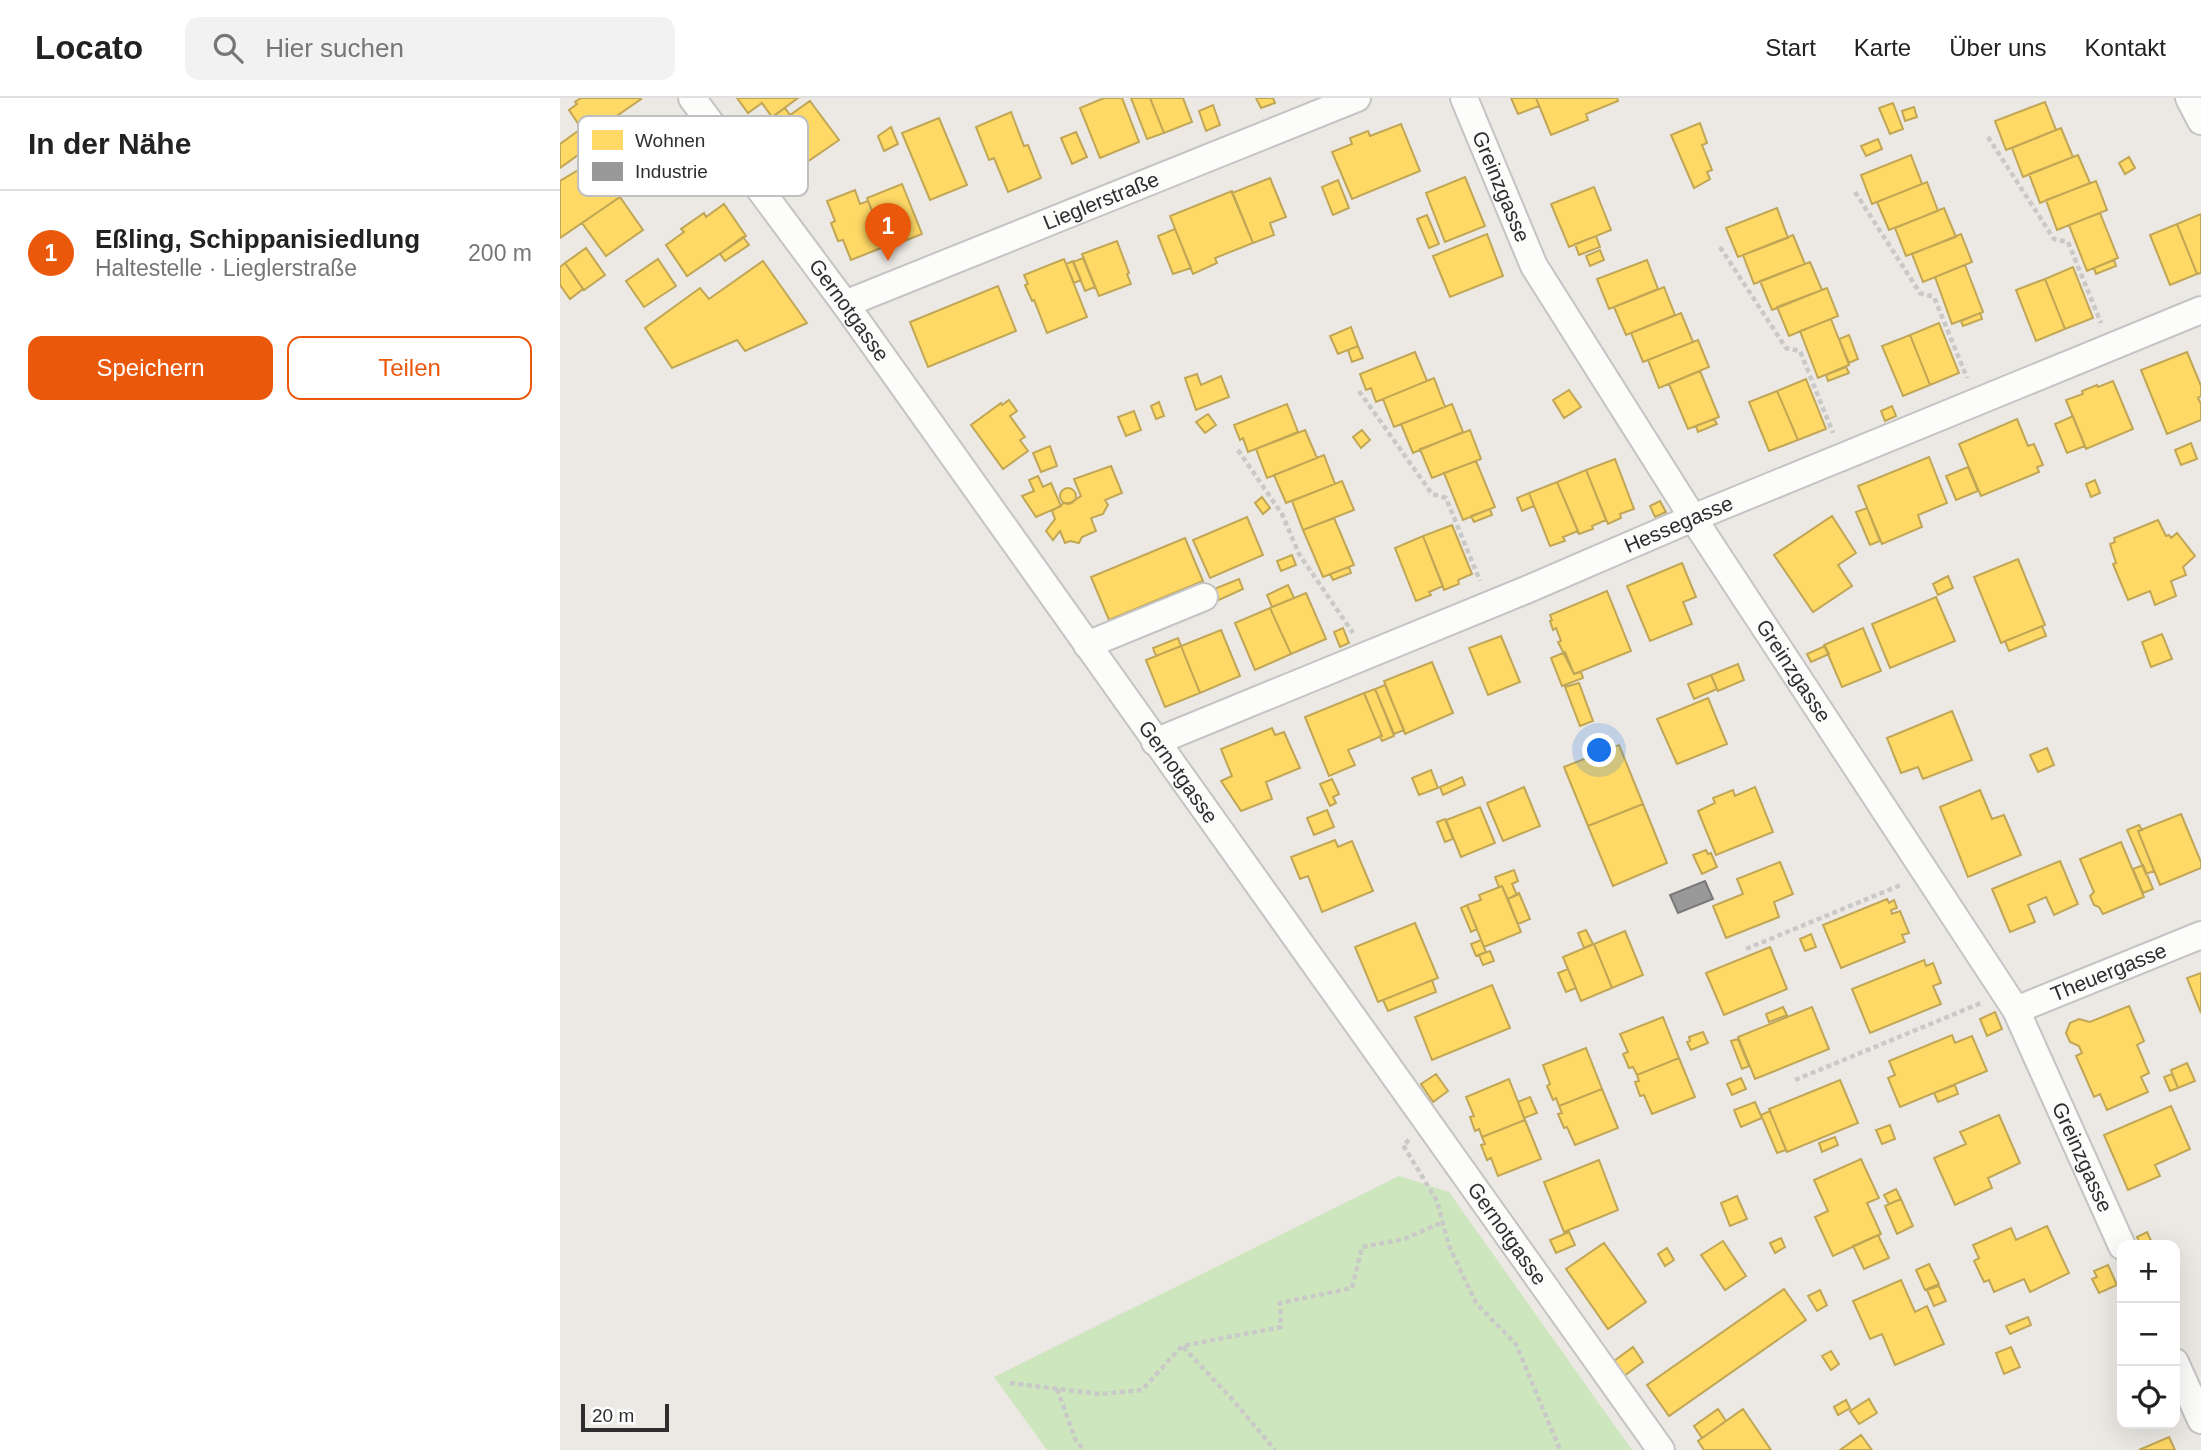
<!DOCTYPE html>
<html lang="de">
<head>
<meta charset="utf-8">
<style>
	body { margin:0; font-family:Arial,sans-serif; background:#f2f2f2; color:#222 }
	.controls { position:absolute; right:21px; bottom:21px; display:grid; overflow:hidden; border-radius:14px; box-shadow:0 7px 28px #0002 }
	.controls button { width:63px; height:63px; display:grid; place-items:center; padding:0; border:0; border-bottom:2px solid #e0e0e0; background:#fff; color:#222; font:35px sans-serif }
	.scale { position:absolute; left:21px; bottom:18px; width:88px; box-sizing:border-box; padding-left:7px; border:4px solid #2e2e2e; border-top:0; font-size:19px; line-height:24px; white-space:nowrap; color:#2e2e2e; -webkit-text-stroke:5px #fff; paint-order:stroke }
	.you { position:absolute; left:1040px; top:653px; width:24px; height:24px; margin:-18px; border:5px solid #fff; border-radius:50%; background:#1a73e8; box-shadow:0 0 0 10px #1a73e833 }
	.badge { display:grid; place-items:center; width:46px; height:46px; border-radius:50%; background:#ea580c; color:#fff; font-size:23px; font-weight:700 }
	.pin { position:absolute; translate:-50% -58px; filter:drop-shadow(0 2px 4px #0008) }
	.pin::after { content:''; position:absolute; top:37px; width:24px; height:21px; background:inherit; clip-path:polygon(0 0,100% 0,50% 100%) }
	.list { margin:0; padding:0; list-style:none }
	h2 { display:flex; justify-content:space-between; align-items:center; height:91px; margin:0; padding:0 28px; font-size:30px }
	h2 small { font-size:23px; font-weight:400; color:#767676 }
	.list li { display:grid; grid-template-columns:46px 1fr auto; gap:21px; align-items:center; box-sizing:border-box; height:126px; padding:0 28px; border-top:2px solid #e0e0e0 }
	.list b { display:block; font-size:26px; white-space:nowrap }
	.list p { margin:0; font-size:23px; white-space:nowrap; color:#767676 }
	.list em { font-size:23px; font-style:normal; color:#767676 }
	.actions { display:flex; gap:14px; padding:21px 28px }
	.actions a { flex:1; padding:16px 0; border:2px solid #ea580c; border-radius:14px; text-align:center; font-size:24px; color:#ea580c }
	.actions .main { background:#ea580c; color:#fff }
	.icon { flex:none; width:38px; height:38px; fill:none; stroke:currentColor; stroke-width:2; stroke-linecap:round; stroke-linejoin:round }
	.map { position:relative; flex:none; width:1641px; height:1352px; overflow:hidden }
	header { display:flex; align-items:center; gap:42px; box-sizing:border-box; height:98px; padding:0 35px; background:#fff; border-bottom:2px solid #e0e0e0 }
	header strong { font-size:33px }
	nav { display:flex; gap:38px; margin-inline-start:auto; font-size:24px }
	.search { width:490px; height:63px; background:#f2f2f2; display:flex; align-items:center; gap:18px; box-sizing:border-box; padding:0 24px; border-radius:14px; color:#767676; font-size:26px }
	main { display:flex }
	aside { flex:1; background:#fff }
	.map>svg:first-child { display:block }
	.green { fill:#cee6be }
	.homes { fill:#ffd966; stroke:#c0a655; stroke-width:2 }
	.industry { fill:#999; stroke:#797979; stroke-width:2 }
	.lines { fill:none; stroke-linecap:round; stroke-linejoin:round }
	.street-casing { stroke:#c5c4c5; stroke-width:30 }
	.path { stroke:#c9c9c8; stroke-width:4.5; stroke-dasharray:5 3.5; stroke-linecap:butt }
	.street { stroke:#fcfcfb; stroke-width:26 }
	.labels { text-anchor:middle; stroke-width:7; stroke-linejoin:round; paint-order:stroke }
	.street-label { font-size:21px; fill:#2e2e2e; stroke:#fff }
	.key { fill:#fff; stroke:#c0c0c0; stroke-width:2 }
	.key-label { font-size:19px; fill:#2e2e2e }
</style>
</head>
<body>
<header>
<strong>Locato</strong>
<div class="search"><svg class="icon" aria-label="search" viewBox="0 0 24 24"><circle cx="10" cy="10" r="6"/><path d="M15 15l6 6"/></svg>Hier suchen</div>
<nav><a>Start</a><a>Karte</a><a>Über uns</a><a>Kontakt</a></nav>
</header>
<main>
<aside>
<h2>In der Nähe<small></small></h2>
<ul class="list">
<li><span class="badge">1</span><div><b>Eßling, Schippanisiedlung</b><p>Haltestelle · Lieglerstraße</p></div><em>200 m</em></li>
</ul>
<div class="actions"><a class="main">Speichern</a><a>Teilen</a></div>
</aside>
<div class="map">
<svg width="1641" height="1352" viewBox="0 0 1641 1352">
	<rect width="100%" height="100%" fill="#ece8e4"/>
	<path class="green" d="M839,1078l50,16 183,258h-585l-53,-73z"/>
	<path class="homes" d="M21,0h59l1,1 -46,32 -5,-8 -9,5 -12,-18 8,-6 -2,-2z
		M177,0h61l-26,19 -10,-14 -14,10z
		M544,0h18l17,44 -39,16 -20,-50z
		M571,0h19l14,35 -17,6z
		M590,0h33l9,24 -28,11z
		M696,0h17l2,5 -14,5z
		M951,0h25l3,8 -21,8z
		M976,0h81l1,3 -32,13 2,6 -37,15z
		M250,3l29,39 -48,33 -33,-46 27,-19 5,7z
		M1485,4l11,28 -50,20 -11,-29z
		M1333,5l10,26 -13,5 -11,-26z
		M653,7l7,20 -14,6 -7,-20z
		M1354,9l3,10 -12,4 -3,-10z
		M451,14l13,34 4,-1 13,33 -33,14 -14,-34 -5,2 -13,-33z
		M379,20l28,67 -37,15 -28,-67z
		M1140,25l7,20 -5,2 10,25 -5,2 3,7 -16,9 -23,-53z
		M841,26l19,47 -68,28 -20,-47 20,-8 -2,-6 18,-7 2,5z
		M331,29l7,17 -14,7 -6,-15z
		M1501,30l12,29 -50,20 -11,-29z
		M18,33l11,16 -29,21v-24z
		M516,34l11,25 -15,7 -11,-26z
		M1318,41l4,10 -16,7 -5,-10z
		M1351,57l11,29 -50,20 -11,-29z
		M1518,57l12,28 -50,20 -11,-29z
		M1569,59l6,11 -10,6 -6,-11z
		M30,65l12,16 4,-3 14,21 -60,41v-57z
		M905,79l20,49 -40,16 -19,-49z
		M710,80l16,39 -16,6 4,12 -21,8 -21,-50z
		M778,82l11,28 -16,7 -11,-28z
		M1536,83l11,29 -50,20 -11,-30z
		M1367,84l11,29 -49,19 -12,-28z
		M342,86l20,50 -35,14 -20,-50z
		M1034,89l17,43 -42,17 -18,-43z
		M295,92l5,14 8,-3 18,45 -35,14 -8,-20 -5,1 -7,-18 4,-2 -8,-20z
		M672,93l21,52 -38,15 2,5 -24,11 -23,-58z
		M60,99l23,33 -37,26 -24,-33z
		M164,106l22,32 -59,40 -21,-31 18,-13 -3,-3 23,-16 2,4z
		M1217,110l11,30 -50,19 -12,-29z
		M1384,110l12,29 -50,19 -11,-28z
		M1540,115l18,45 -31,13 -18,-46z
		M1641,116v59l-4,1 -20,-50z
		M867,117l12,29 -10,4 -12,-29z
		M1617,126l20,50 -27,11 -20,-50z
		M615,131l16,39 -18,6 -15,-38z
		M927,136l16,42 -53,21 -17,-41z
		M1401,136l11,28 -49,20 -11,-28z
		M1233,137l12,29 -51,20 -11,-29z
		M1036,138l4,11 -21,8 -4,-11z
		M183,139l6,8 -24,16 -5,-7z
		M557,143l12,32 -2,1 4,10 -32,12 -17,-42z
		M26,150l19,27 -21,15 -19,-27z
		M1040,152l4,10 -14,6 -4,-10z
		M523,160l12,29 -10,4 -12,-29z
		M98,161l18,27 -32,21 -18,-26z
		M504,161l23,58 -40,16 -13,-33 -2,1 -7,-16 3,-1 -4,-9z
		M1087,162l11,29 -49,20 -12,-30z
		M1554,162l2,6 -20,8 -2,-6z
		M203,163l44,62 -62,28 -8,-11 -65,28 -27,-40 55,-40 9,11z
		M513,163l8,19 -7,3 -8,-19z
		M1250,164l12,28 -50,20 -12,-29z
		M5,165l18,26 -13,10 -10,-14v-18z
		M1405,167l18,47 -31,12 -17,-47z
		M1513,169l20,51 -28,11 -20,-50z
		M1485,181l20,50 -29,12 -20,-51z
		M438,188l18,45 -88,36 -18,-45z
		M1104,189l11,28 -49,20 -12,-28z
		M1267,190l11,28 -49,20 -12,-29z
		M1121,215l12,29 -50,20 -12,-29z
		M1420,215l2,6 -19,7 -2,-5z
		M1271,221l18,46 -31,13 -18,-47z
		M1379,225l20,50 -29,12 -20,-50z
		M791,229l7,19 -20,8 -8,-18z
		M1289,237l9,24 -9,4 -10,-24z
		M1350,237l20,50 -27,11 -21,-50z
		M1138,242l11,27 -50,21 -11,-28z
		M798,248l5,12 -11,4 -4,-12z
		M855,254l12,29 -51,21 -5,-14 -5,2 -6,-16z
		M1627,254l14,34v10l-3,2 3,6v16l-34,14 -26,-64z
		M1286,269l3,6 -21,8 -2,-6z
		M1140,273l19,46 -31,12 -19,-45z
		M637,276l4,11 20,-9 8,21 -33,13 -11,-32z
		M874,280l11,29 -51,20 -11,-28z
		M1246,281l20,50 -28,11 -21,-49z
		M1553,283l20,48 -47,20 -20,-49 17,-6 -1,-3 15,-6 1,2z
		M1009,292l12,17 -17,11 -11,-18z
		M1217,293l21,49 -29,11 -20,-49z
		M449,302l8,11 -7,5 15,21 -5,3 8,11 -25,18 -32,-44 30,-22 1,2z
		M599,304l5,14 -8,3 -5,-13z
		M727,306l11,28 -50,20 -5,-14 -3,2 -6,-15z
		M892,306l11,28 -50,21 -12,-29z
		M1332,308l4,10 -11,5 -4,-10z
		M574,313l7,19 -15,6 -8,-19z
		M648,316l8,11 -11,8 -9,-11z
		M1513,318l12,30 -18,7 -12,-29z
		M1154,321l3,5 -19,8 -2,-6z
		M1457,321l11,27 6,-2 9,21 -6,2 2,5 -58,24 -22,-52z
		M745,332l12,28 -50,20 -11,-29z
		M802,332l8,10 -9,8 -8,-11z
		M910,332l11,29 -49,19 -12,-29z
		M1631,345l6,16 -16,6 -6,-15z
		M490,348l7,20 -16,6 -8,-19z
		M764,357l11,29 -49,19 -12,-28z
		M1369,359l18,46 -29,12 4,12 -40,17 -24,-58z
		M1055,361l19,50 -14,5 1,4 -13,6 -22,-54z
		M916,363l19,46 -32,13 -19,-47z
		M551,368l11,27 -17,7 3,5 -3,5 -2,4 -12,4 5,13 -14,6 -3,6 -9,-2 -5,2 -5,-12 -7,9 -7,-9 9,-12 -3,-8 12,-8h6l11,-7 -7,-17z
		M1408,369l10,24 -22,9 -10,-24z
		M1026,372l20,50 -14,6 1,3 -14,5 -22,-52z
		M478,378l5,11 8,-4 10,23 -25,11 -14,-21 12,-5 -5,-11z
		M1535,382l5,13 -9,4 -5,-13z
		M782,383l12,29 -51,20 -11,-29z
		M997,384l21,49 -15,6 2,4 -15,5 -21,-53z
		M500 398a8 8 0 1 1 16 0a8 8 0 1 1-16 0Z
		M969,395l5,13 -12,5 -5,-13z
		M702,399l8,11 -7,6 -8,-11z
		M1100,403l6,11 -11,5 -5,-11z
		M1307,410l13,33 -10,4 -14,-33z
		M930,411l2,6 -18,7 -3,-6z
		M1272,418l24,37 -18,12 14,21 -39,26 -39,-57z
		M687,419l16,38 -53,23 -17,-38z
		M774,420l20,47 -31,12 -20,-47z
		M1598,422l8,16 3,-1 2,3 6,-5 18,23 -12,11 3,8 -15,6 5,15 -21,9 -5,-14 -22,9 -15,-36 3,-1 -6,-19 5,-2 -1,-4z
		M892,427l20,49 -14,6 1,4 -15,6 -21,-54z
		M863,438l20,50 -14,6 2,3 -15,6 -21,-53z
		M625,440l18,43 -94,39 -18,-43z
		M732,457l4,10 -15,6 -4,-10z
		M1458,461l27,66 -44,18 -27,-66z
		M1122,465l14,34 -13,5 9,22 -42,17 -23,-55z
		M789,469l2,6 -18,7 -3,-6z
		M1388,478l5,12 -15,7 -5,-11z
		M679,481l4,10 -24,11 -5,-11z
		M728,487l6,13 -22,9 -5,-12z
		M1047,493l24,60 -57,23 -16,-32 3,-1 -5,-13 -3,2 -3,-9 2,-1 -2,-5z
		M746,495l20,46 -35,15 -21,-46z
		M1376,499l19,44 -65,27 -18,-44z
		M710,510l21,46 -36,16 -20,-47z
		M1482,528l4,10 -37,15 -4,-10z
		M783,530l6,15 -9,4 -6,-15z
		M1303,530l18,43 -39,16 -18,-42z
		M661,532l19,46 -40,17 -19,-47z
		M1602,536l10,25 -21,8 -9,-25z
		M941,538l19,46 -32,13 -19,-47z
		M618,540l3,8 -25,10 -3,-8z
		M621,548l19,47 -35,14 -19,-47z
		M1265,548l4,8 -18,8 -4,-8z
		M1005,554l9,22 7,-2 2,6 -21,8 -11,-28z
		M872,564l21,51 -48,21 -21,-53z
		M1178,566l6,16 -26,11 -7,-16z
		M1151,577l6,14 -23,10 -6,-15z
		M1019,585l14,38 -13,5 -15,-39z
		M825,587l19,45 -10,4 -19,-45z
		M815,591l19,47 -12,5 -2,-5h2l-18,-43z
		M804,595l18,43 -34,14 7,15 -26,11 -24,-59z
		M1148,600l19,46 -50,20 -20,-45z
		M1392,613l20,49 -49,19 -5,-12 -17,6 -14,-35z
		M712,630l3,7 9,-3 16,36 -34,14 6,17 -31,12 -20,-30 11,-5 -11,-27z
		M1059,647l24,59 -55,22 -24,-59z
		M1487,650l7,17 -16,7 -8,-17z
		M871,672l7,18 -19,7 -7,-17z
		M902,679l3,8 -22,10 -3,-8z
		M772,681l7,15 -6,3 3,6 -6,3 -10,-22z
		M964,689l16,39 -37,15 -16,-38z
		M1195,689l18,45 -57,23 -18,-44 17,-8 -2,-5 20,-8 2,6z
		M1420,692l12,29 12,-4 17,40 -53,22 -28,-70z
		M1083,706l24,59 -54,23 -25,-60z
		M920,709l15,36 -34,14 -15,-37z
		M767,712l7,17 -20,8 -7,-17z
		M1621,716l20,48v6l-41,17 -22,-54z
		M885,721l8,20 -8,3 -8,-20z
		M1579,727l3,5 -4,1 16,40 -8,3 -19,-44z
		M775,742l3,7 14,-6 21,50 -51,21 -14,-36 -8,3 -9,-22z
		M1561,744l23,55 -41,17 -4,-7 -5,-2 -4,-9 4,-4 -14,-33z
		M1146,752l2,4 3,-1 6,14 -15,7 -9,-19z
		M1500,763l18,43 -24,11 -8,-18 -18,8 7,17 -25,10 -18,-43z
		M1220,764l13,32 -19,8 5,15 -53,21 -13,-32 30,-12 -6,-15z
		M1583,767l10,24 -10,4 -10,-24z
		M954,772l4,11 -6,3 5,11 -9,4 -6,-13 -3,1 -4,-10z
		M942,788l19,46 -37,15 -17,-42 14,-5 -2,-5z
		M959,795l11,26 -12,5 -10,-25z
		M1327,801l2,4 5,-3 3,8 -6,2 1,4 8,-3 9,22 -7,2 3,7 -64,26 -18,-43z
		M907,807l10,24 -6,3 -10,-24z
		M855,825l23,55 -60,24 -23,-55z
		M1026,832l7,14 -9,4 -6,-15z
		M1065,833l18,44 -31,13 -18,-44z
		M1251,836l5,13 -11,4 -5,-12z
		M921,842l5,12 -10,4 -5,-12z
		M1034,846l18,44 -31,13 -18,-44z
		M1210,849l17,42 -63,26 -18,-42z
		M930,853l4,10 -11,4 -4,-10z
		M1364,862l2,6 7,-3 8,20 -8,3 8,18 -71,29 -18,-44z
		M1008,871l8,19 -10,4 -8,-19z
		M1641,875v40l-14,-35z
		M872,882l4,12 -48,19 -5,-11z
		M932,887l18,43 -78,32 -17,-43z
		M1569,908l15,35 -7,4 12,28 -8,4 7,15 -41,18 -7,-16 -6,3 -18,-41 6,-3 -3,-7 -9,-4 -4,-9 4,-10 9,-4 11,3z
		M1223,909l4,8 -18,7 -3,-8z
		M1252,909l17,42 -74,30 -17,-42z
		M1435,914l7,17 -15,7 -7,-17z
		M1103,919l16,41 -42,17 -4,-8 -4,1 -6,-14 5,-2 -8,-18z
		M1143,934l5,11 -17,7 -4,-8 3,-1 -1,-4z
		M1392,937l3,8 17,-7 15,35 -87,36 -12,-29 7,-3 -6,-14z
		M1178,941l11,27 -7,3 -11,-28z
		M1026,950l16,41 -43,17 -3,-8 -3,2 -6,-14 3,-2 -7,-19z
		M1119,960l16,39 -43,17 -8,-19 -4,1 -5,-14 4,-1 -2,-6z
		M1627,965l8,18 -17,7 -7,-18z
		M876,976l12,17 -15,11 -12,-18z
		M1612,976l6,14 -8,3 -6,-14z
		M1181,980l5,11 -14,6 -5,-11z
		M949,981l16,41 -43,17 -3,-8 -4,2 -5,-14 4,-1 -8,-19z
		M1280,982l18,43 -71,29 -18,-43z
		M1395,987l3,9 -20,8 -4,-9z
		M1042,991l16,39 -43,17 -8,-18 -3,1 -6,-14 4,-1 -3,-7z
		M970,999l7,16 -13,5 -6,-16z
		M1195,1004l7,16 -21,9 -7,-17z
		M1611,1008l19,43 -35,16 5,11 -32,14 -24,-55z
		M1210,1013l16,39 -9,3 -16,-38z
		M1439,1017l21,48 -32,15 4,10 -37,17 -21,-47 32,-14 -6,-12z
		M965,1022l16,39 -43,17 -7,-18 -4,2 -6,-15 4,-1 -3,-7z
		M1330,1027l5,14 -13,5 -6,-14z
		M1275,1039l3,8 -16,7 -3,-9z
		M1301,1061l18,39 -12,5 14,31 -48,22 -18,-39 13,-6 -14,-31z
		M1039,1062l19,50 -54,22 -20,-50z
		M1336,1091l5,10 -12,5 -5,-9z
		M1177,1098l10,23 -17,7 -9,-23z
		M1341,1101l12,27 -16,8 -12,-28z
		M1487,1128l22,47 -39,19 -6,-13 -30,13 -5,-12 -5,2 -10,-21 5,-3 -6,-13 38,-17 5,12z
		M1009,1134l6,13 -19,8 -6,-13z
		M1587,1134l6,13h-12l-4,-8z
		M1318,1137l11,23 -25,11 -11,-23z
		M1221,1140l4,9 -10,6 -5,-10z
		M1163,1143l23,35 -21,14 -24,-35z
		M1044,1145l42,59 -38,27 -42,-60z
		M1107,1150l7,12 -9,6 -7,-12z
		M1369,1166l10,20 -14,6 -9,-20z
		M1548,1167l9,20 -18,8 -7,-14 5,-2 -3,-6z
		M1341,1182l14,32 12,-6 17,38 -49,21 -13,-31 -12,5 -17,-38z
		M1379,1188l7,15 -12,5 -7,-16z
		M1224,1191l22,31 -137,96 -22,-31z
		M1260,1192l7,15 -10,6 -9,-15z
		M1468,1219l3,8 -21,9 -4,-8z
		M1073,1249l10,15 -19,14 -10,-15z
		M1451,1249l9,20 -16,7 -8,-21z
		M1271,1253l8,13 -8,6 -9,-14z
		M1309,1301l8,14 -18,11 -9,-13z
		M1286,1302l4,8 -12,7 -4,-8z
		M1158,1311l8,12 -24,17 -8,-12z
		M1183,1311l28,41h-67l-6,-9z
		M1301,1337l11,15h-32z
		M1609,1339l6,13h-36z"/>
	<path class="industry" d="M1145,783l8,18 -35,14 -8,-18z"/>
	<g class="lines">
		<defs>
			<g id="street">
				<path id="s1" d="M132,0l153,206 816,1146"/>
				<path id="s2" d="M904,0l70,168 159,252 323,492 106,236"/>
				<path d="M1629,0l12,23"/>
				<path id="s3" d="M285,206l512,-206"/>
				<path d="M527,547l117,-48"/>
				<path id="s4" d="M595,644l371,-152 167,-72 508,-208"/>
				<path id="s5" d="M1456,912l185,-75"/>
				<path d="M1615,1264l26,58"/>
			</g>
		</defs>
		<use href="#street" class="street-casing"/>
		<path class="path" d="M1428,39l66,102 14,3 33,81
			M1295,94l65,101 14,4 33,81
			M1160,149l66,101 14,3 33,82
			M799,293l73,103 14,4 34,83
			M678,352l44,64 17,40 54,79
			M1186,851l157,-65
			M1235,982l186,-77
			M849,1042l-6,5 34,56 12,45 27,57 40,41 44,106
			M623,1249l49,52 43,51
			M450,1285l90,11 42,-4 40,-44 99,-19 -1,-24 72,-15 10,-41 42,-8 39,-17
			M497,1291l19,52 8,9"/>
		<use href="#street" class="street"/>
	</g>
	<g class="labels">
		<g class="street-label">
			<text dy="7" stroke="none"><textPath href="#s2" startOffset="96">Greinzgasse</textPath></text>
			<text dy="7" stroke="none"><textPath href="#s3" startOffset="276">Lieglerstraße</textPath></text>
			<text dy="7" stroke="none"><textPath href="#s1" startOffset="264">Gernotgasse</textPath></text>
			<text dy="7" stroke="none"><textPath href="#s4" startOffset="567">Hessegasse</textPath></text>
			<text dy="7" stroke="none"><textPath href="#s2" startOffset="663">Greinzgasse</textPath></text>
			<text dy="7" stroke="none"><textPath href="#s1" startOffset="831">Gernotgasse</textPath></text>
			<text dy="7" stroke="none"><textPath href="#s5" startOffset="100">Theuergasse</textPath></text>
			<text dy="7" stroke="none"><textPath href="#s2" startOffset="1230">Greinzgasse</textPath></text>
			<text dy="7" stroke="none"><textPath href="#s1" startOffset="1398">Gernotgasse</textPath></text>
		</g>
	</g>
	<rect x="18" y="18" width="230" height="80" rx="10" class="key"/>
	<rect x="32" y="32" width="31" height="20" fill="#ffd966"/>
	<rect x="32" y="64" width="31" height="19" fill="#999"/>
	<g class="key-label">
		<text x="75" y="49">Wohnen</text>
		<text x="75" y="80">Industrie</text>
	</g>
</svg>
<div class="controls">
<button>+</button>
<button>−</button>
<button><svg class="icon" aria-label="locate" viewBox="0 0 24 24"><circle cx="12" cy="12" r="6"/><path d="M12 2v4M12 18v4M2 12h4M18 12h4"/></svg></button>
</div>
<div class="scale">20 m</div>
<div class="you"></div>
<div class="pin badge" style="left:328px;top:163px">1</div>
</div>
</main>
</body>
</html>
